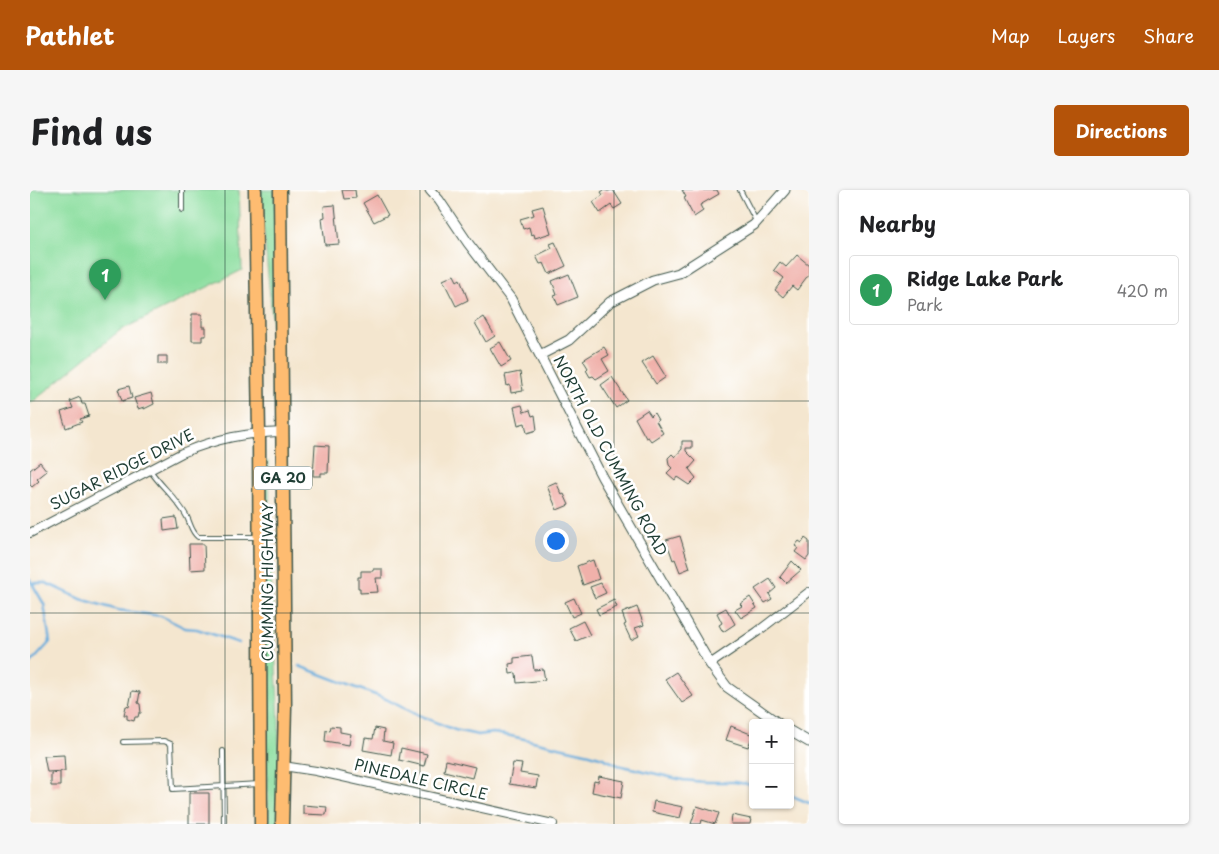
<!DOCTYPE html>
<html lang="en">
<head>
<meta charset="utf-8">
<style>
	body { margin:0; font-family:"Playpen Sans",sans-serif; background:#f6f6f6; color:#202124 }
	.controls { position:absolute; right:15px; bottom:15px; display:grid; overflow:hidden; border-radius:5px; box-shadow:0 1px 4px #0004 }
	.controls button { width:45px; height:45px; display:grid; place-items:center; padding:0; border:0; border-bottom:1px solid #e0e0e0; background:#fff; color:#202124; font:25px sans-serif }
	.you { position:absolute; left:525px; top:350px; width:18px; height:18px; margin:-12px; border:4px solid #fff; border-radius:50%; background:#1a73e8; box-shadow:0 0 0 8px #1a73e833 }
	.badge { display:grid; place-items:center; width:32px; height:32px; border-radius:50%; background:#b45309; color:#fff; font-size:16px; font-weight:700 }
	.pin { position:absolute; translate:-50% -41px; filter:drop-shadow(0 1px 2px #0008) }
	.pin::after { content:''; position:absolute; top:26px; width:18px; height:15px; background:inherit; clip-path:polygon(0 0,100% 0,50% 100%) }
	.list { margin:0; padding:0; list-style:none }
	h2 { display:flex; justify-content:space-between; align-items:center; height:65px; margin:0; padding:0 20px; font-size:21px }
	h2 small { font-size:16px; font-weight:400; color:#757577 }
	.list li { display:grid; grid-template-columns:32px 1fr auto; gap:15px; align-items:center; box-sizing:border-box; height:70px; margin:0 10px 10px; padding:0 10px; border:1px solid #e0e0e0; border-radius:5px }
	.list b { display:block; font-size:19px; white-space:nowrap }
	.list p { margin:0; font-size:16px; white-space:nowrap; color:#757577 }
	.list em { font-size:16px; font-style:normal; color:#757577 }
	.map { position:relative; flex:none; width:779px; height:634px; overflow:hidden; border-radius:5px }
	header { display:flex; align-items:center; gap:30px; box-sizing:border-box; height:70px; padding:0 25px; background:#b45309; color:#fff }
	header strong { font-size:24px }
	nav { display:flex; gap:28px; margin-inline-start:auto; font-size:18px }
	.intro { display:flex; align-items:center; justify-content:space-between; box-sizing:border-box; height:120px; padding:0 30px }
	h1 { margin:0; font-size:35px }
	.button { padding:12px 22px; border-radius:5px; background:#b45309; color:#fff; font-size:18px; font-weight:700 }
	main { display:flex; gap:30px; padding:0 30px }
	aside { flex:1; background:#fff; border-radius:5px; box-shadow:0 1px 4px #0004 }
	.map>svg:first-child { display:block }
	.green { fill:#8bde9f; stroke:#558e6a }
	.lines { fill:none; stroke-linecap:round; stroke-linejoin:round }
	.stream { stroke:#65abdb; stroke-width:2.5 }
	.building { fill:#f0b1aa }
	.service-casing { stroke:#3f564b; stroke-width:6 }
	.minor-casing { stroke:#3f564b; stroke-width:10 }
	.tertiary-casing { stroke:#3f564b; stroke-width:11 }
	.trunk-casing { stroke:#3f564b; stroke-width:15 }
	.service { stroke:#fff; stroke-width:4 }
	.minor { stroke:#fff; stroke-width:8 }
	.tertiary { stroke:#fff; stroke-width:9 }
	.trunk { stroke:#febc71; stroke-width:12 }
	.grid { fill:none; stroke:#1f3d34; stroke-width:1; stroke-opacity:0.55 }
	.labels { text-anchor:middle; stroke-width:5; stroke-linejoin:round; paint-order:stroke }
	.shield { fill:#fff; stroke:#627771; stroke-width:1 }
	.shield-label { font-size:14px; font-weight:bold; fill:#1f3d34 }
	.street-label { font-size:15px; fill:#1f3d34; stroke:#fff }
</style>
</head>
<body>
<header>
<strong>Pathlet</strong>
<nav><a>Map</a><a>Layers</a><a>Share</a></nav>
</header>
<div class="intro"><h1>Find us</h1><a class="button">Directions</a></div>
<main>
<div class="map">
<svg width="779" height="634" viewBox="0 0 779 634">
	<rect width="100%" height="100%" fill="#fff"/>
	<filter id="ink" filterUnits="userSpaceOnUse"><feTurbulence type="fractalNoise" baseFrequency=".02" numOctaves="2"/><feDisplacementMap in="SourceGraphic" scale="10" xChannelSelector="R" yChannelSelector="G"/><feConvolveMatrix kernelMatrix="1 2 1 2 8 2 1 2 1" color-interpolation-filters="sRGB"/></filter>
	<filter id="wash" filterUnits="userSpaceOnUse"><feTurbulence type="fractalNoise" baseFrequency=".0096" numOctaves="4" result="noise"/><feDisplacementMap in="SourceGraphic" scale="20" xChannelSelector="R" yChannelSelector="G"/><feGaussianBlur stdDeviation="1.12" result="paint"/><feColorMatrix in="noise" values="0 0 0 0 0 0 0 0 0 0 0 0 0 0 0 0 0 1.4 0 .05"/><feComposite in="paint" operator="in"/></filter>
	<g filter="url(#wash)">
		<rect width="100%" height="100%" fill="#f4e6cf"/>
		<path class="green" d="M0,0h209l3,80 -123,61 -89,73z
			M230,0h15l3,212h-5l-1,-85z
			M235,271l4,1 1,94 9,166 -1,102h-9l-5,-101z"/>
		<g class="lines">
			<path class="stream" d="M0,390l14,24 6,38 -20,22
				M3,393h13l35,16 37,11 43,6 24,12 12,1 42,14
				M269,476l87,33 27,14 42,17 23,5 15,-2 18,3 79,18 13,4 15,7 65,15 22,2h29l19,3
				M760,605l19,8"/>
		</g>
		<g id="blocks">
			<path class="building" d="M312,0h13l1,8 -12,1z
				M574,0l4,1 5,-1 9,14 -8,5 -3,-4 -11,8 -7,-11 10,-7 -2,-3z
				M652,0h35l2,4 -19,11 3,6 -9,6 -10,-19 2,-1z
				M347,5l11,20 -14,7 -11,-19z
				M305,15l4,39 -14,1 -3,-27 3,-1 -1,-11z
				M513,16l8,27 -16,5 -1,-4 -3,1 -2,-8 -6,2 -3,-10 14,-4 -2,-6z
				M525,52l11,24 -17,8 -5,-11 -4,1 -4,-8 16,-8 -2,-4z
				M767,65l12,10v9l-12,16 -5,-4 -9,11 -8,-7 9,-12 -10,-8 6,-8 6,5z
				M539,84l9,23 -20,8 -4,-9 3,-1 -5,-14z
				M424,85l3,6 3,-2 8,21 -12,6 -13,-26z
				M162,124h10v13h4v9h-4v5h-10z
				M454,127l11,19 -9,6 -11,-19z
				M470,152l11,19 -10,6 -11,-19z
				M574,157l5,8 -7,4 7,12 -13,8 -3,-3 -3,1 -4,-7 2,-2 -5,-8z
				M128,166h9v8h-9z
				M623,166l13,21 -10,7 -14,-21z
				M490,182l3,19 -12,2 -1,-8 -3,1 -2,-11z
				M582,187l15,23 -11,8 -15,-23z
				M99,196l3,12 -10,3 -4,-12z
				M121,203l3,11 -10,5v-2l-6,2 -4,-11z
				M50,207l2,7h3l4,12 -9,3 2,3 -16,6 -5,-16 12,-4 -3,-7z
				M492,215l2,7 6,-2 2,6 3,-1 2,15 -10,3 -2,-10 -7,2 -4,-18z
				M617,220l4,6 3,-3 4,7 -2,1 7,12 -12,8 -3,-4 -2,1 -11,-20z
				M652,251h10v7h-6v3l10,10 -7,8 7,9 -7,7 -12,-8 -2,3 -8,-7 5,-5 -3,-3 -1,-7 4,-4 3,3 7,-8z
				M285,255l14,1 -1,27h-7v3h-8z
				M10,272l7,9 -10,8 2,2 -7,6 -2,-2v-15z
				M526,292l6,13 2,-1 5,11 -12,5 -10,-24z
				M146,327l2,12 -14,2 -1,-12z
				M650,346l10,32 -10,4 -5,-13 -2,1 -7,-20z
				M775,348l4,3v15l-3,4 -11,-8 3,-4 -3,-2 4,-5 3,2z
				M159,354h15l1,25 -15,1z
				M563,370l6,19 -16,6 -6,-19z
				M762,371l9,9 -15,13 -6,-6z
				M343,379h9v9h-6l2,14 -18,1v-5h-2v-11h3v-6h12z
				M740,389l6,9 -7,6 3,5 -7,4 -10,-14z
				M571,393l5,10 -11,5 -5,-11z
				M720,407l7,11 -16,10 -6,-8 7,-4 -2,-2z
				M544,408l7,15 -9,4 -7,-15z
				M584,410l3,7 -18,8 -3,-6z
				M607,417l7,18 -9,3 4,8 -8,4 -7,-15 2,-1 -4,-11z
				M696,418l9,16 -12,8 -4,-7 3,-2 -5,-10z
				M553,431l7,14 -14,6 -7,-13z
				M502,466l2,14 9,-1 2,11 -28,3 -1,-10 -6,1 -1,-10 5,-1v-5z
				M646,482l17,24 -11,7 -17,-24z
				M102,501l8,1 -2,11 2,1 1,9h-2l-1,4h-3l-1,4 -7,-2v-4h-3l2,-9 3,1z
				M301,536l9,1v5l11,2 -2,11 -24,-4 1,-11 4,1z
				M701,536l22,9 -5,12 -22,-7z
				M345,538l9,2 -1,11 10,2 -2,12 -28,-5 2,-12 8,1z
				M371,558l26,6 -3,12 -25,-6z
				M34,565l1,16 -18,1 -3,-16z
				M416,570l29,7 -3,11 -28,-7z
				M483,573l9,1 -2,9 18,3 -2,12 -27,-4z
				M30,582v14h-9v-13z
				M569,586l25,5 -3,17 -29,-6 2,-11 4,1z
				M159,603h20v31h-20z
				M624,611l29,6 -3,11 -28,-6z
				M273,615l24,2 -1,8 -23,-1z
				M667,616l22,7 -4,11 -13,-4 -1,4h-10z
				M702,625l19,4 -1,5h-19z"/>
		</g>
	</g>
	<g filter="url(#ink)">
		<use href="#blocks" fill-opacity="0" stroke="#3f564b" stroke-width="1"/>
		<g class="lines">
			<defs>
				<path id="service" d="M152,0v20
					M710,0l16,31
					M120,280c11,17 27,28 37,47 4,8 4,14 11,20h59
					M93,552l41,-1 7,3 2,45 86,-5
					M193,561l1,73"/>
				<path id="minor" d="M0,343l152,-80c36,-15 63,-20 101,-21
					M680,474l47,-32 52,-40
					M253,576l33,5 237,53"/>
				<path id="tertiary" d="M400,0l9,10 29,43 43,56 91,178 108,187 17,23 51,36
					M510,165l29,-15 41,-38 43,-22 26,-7 75,-48 31,-35
					M760,541l19,11"/>
				<path id="trunk" d="M225,0l4,243 2,391
					M250,0l5,517 -3,117"/>
			</defs>
			<use href="#service" class="service-casing"/>
			<use href="#minor" class="minor-casing"/>
			<use href="#tertiary" class="tertiary-casing"/>
			<use href="#trunk" class="trunk-casing"/>
			<use href="#service" class="service"/>
			<use href="#minor" class="minor"/>
			<use href="#tertiary" class="tertiary"/>
			<use href="#trunk" class="trunk"/>
		</g>
	</g>
	<path class="grid" d="M195,0v634M390,0v634M584,0v634M0,211h779M0,423h779"/>
	<g class="labels">
		<rect class="shield" x="224" y="276.5" width="58" height="23" rx="4"/>
		<g class="shield-label">
			<text x="253" y="293">GA 20</text>
		</g>
		<g class="street-label">
			<text transform="translate(580 266) rotate(62)" y="5">NORTH OLD CUMMING ROAD</text>
			<text transform="translate(92 280) rotate(-27)" y="5">SUGAR RIDGE DRIVE</text>
			<text transform="translate(238 392) rotate(-90)" y="5">CUMMING HIGHWAY</text>
			<text transform="translate(391 590) rotate(13)" y="5">PINEDALE CIRCLE</text>
		</g>
	</g>
</svg>
<div class="controls">
<button>+</button>
<button>−</button>
</div>
<div class="you"></div>
<div class="pin badge" style="left:75px;top:110px;background:#2e9e5b">1</div>
</div>
<aside>
<h2>Nearby<small></small></h2>
<ul class="list">
<li><span class="badge" style="background:#2e9e5b">1</span><div><b>Ridge Lake Park</b><p>Park</p></div><em>420 m</em></li>
</ul>
</aside>
</main>
</body>
</html>
